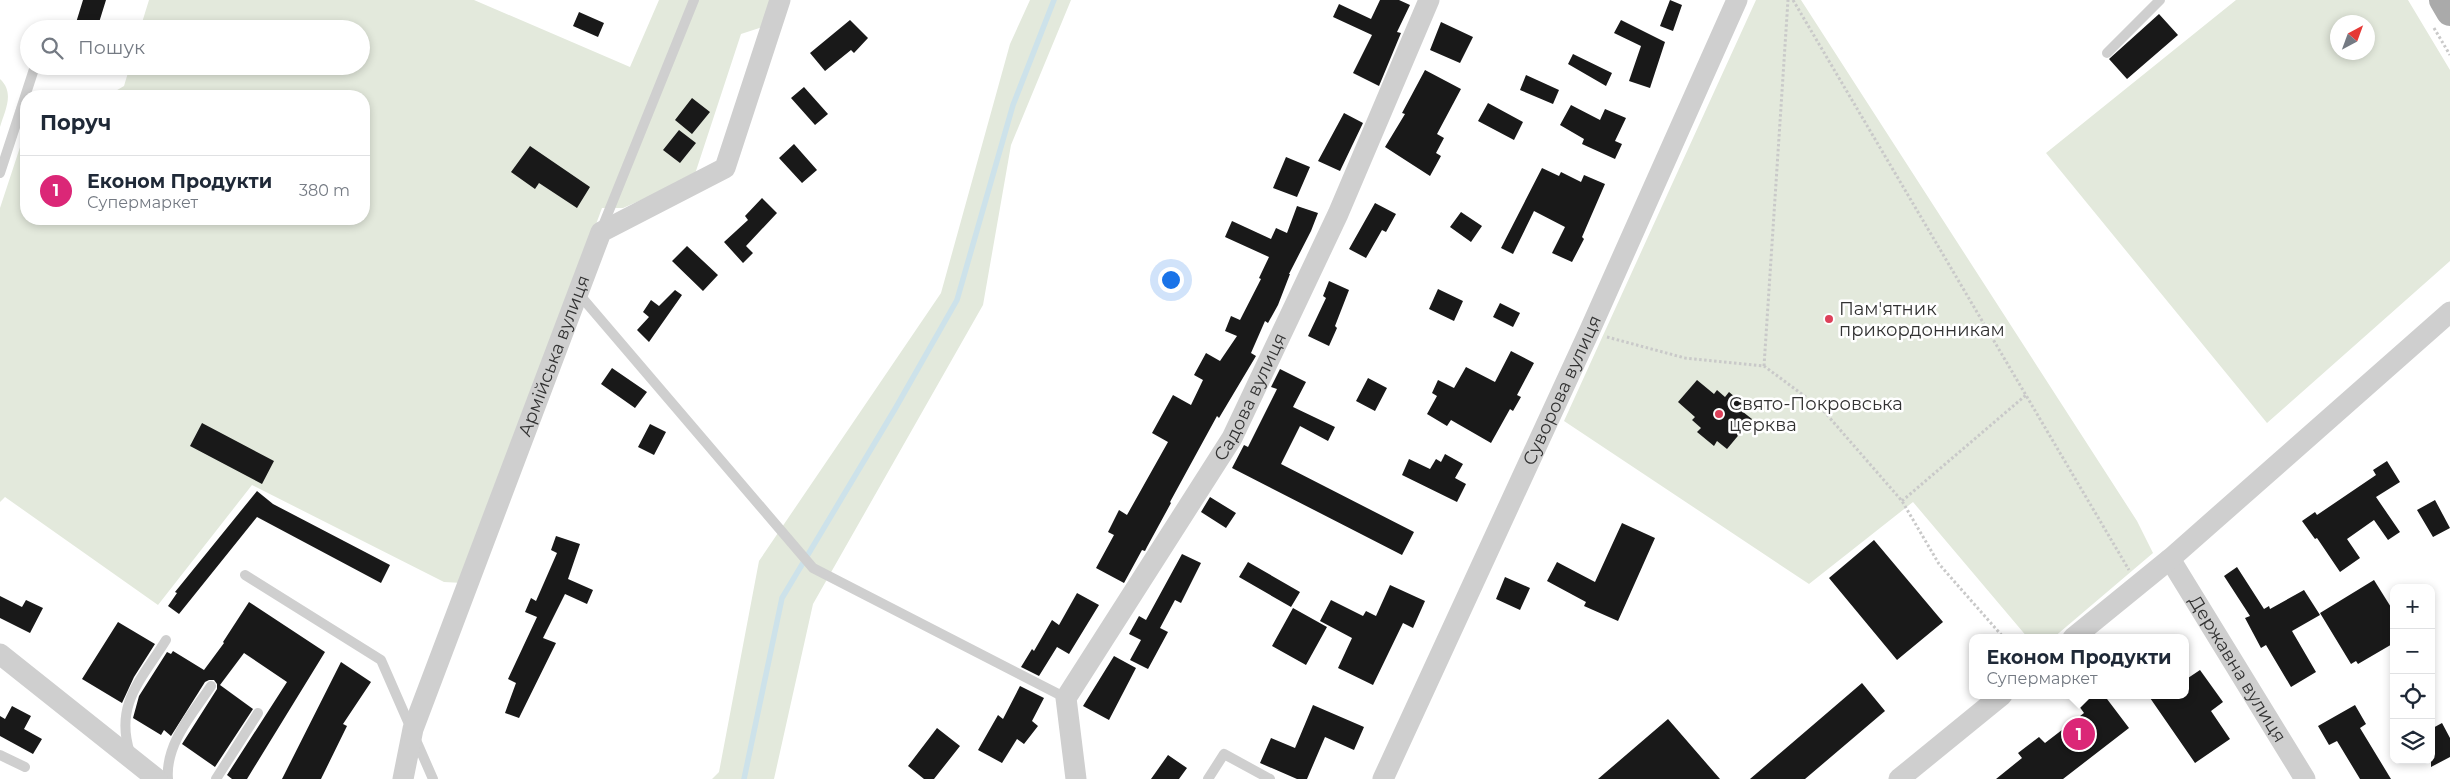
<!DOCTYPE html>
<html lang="uk">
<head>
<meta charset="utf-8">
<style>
	body { margin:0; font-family:Montserrat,sans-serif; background:#f6f6f7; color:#1f2937 }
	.controls { position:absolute; right:15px; bottom:15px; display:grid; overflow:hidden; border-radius:10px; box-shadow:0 2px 8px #0003 }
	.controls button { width:45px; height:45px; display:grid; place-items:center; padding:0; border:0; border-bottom:1px solid #e0e1e3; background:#fff; color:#1f2937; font:25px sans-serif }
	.compass { position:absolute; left:2330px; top:15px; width:45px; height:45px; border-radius:50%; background:#fff; box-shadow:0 2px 8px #0003; rotate:41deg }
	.you { position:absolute; left:1170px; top:279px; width:18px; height:18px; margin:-12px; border:4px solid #fff; border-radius:50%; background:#1a73e8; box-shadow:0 0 0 8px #1a73e833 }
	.badge { display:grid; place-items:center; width:32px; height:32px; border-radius:50%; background:#db2777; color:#fff; font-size:16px; font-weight:700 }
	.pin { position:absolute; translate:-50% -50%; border:2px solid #fff; box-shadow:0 1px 5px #0006 }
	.popup { position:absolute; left:1969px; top:634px; width:220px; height:65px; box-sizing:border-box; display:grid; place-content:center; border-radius:10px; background:#fff; filter:drop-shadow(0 1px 4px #0005); font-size:16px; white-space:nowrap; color:#747a83 }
	.popup b { font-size:19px; color:#1f2937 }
	.popup::after { content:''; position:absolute; left:50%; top:100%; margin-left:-10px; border:10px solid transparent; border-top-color:#fff }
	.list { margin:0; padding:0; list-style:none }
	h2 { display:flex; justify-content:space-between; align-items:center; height:65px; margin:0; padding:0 20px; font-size:21px }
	h2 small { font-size:16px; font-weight:400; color:#747a83 }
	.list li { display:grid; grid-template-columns:32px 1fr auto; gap:15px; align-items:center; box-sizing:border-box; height:70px; padding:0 20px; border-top:1px solid #e0e1e3 }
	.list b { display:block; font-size:19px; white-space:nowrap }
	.list p { margin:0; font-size:16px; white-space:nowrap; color:#747a83 }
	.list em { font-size:16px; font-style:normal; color:#747a83 }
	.icon { flex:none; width:28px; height:28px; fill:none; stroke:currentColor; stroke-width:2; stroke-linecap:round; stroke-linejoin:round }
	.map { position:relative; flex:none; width:2450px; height:779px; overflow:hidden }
	.search { position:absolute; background:#fff; box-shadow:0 2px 8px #0003; left:20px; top:20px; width:350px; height:55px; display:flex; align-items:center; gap:12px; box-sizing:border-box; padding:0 18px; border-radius:28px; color:#747a83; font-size:19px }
	.panel { position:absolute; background:#fff; box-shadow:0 2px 8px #0003; left:20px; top:90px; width:350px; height:135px; border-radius:20px }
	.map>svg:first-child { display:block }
	.green { fill:#e3e9dc; fill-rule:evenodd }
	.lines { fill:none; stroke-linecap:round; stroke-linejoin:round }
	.stream { stroke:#cde2ea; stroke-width:5.5 }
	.building { fill:#191919 }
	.path { stroke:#c9c9c9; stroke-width:3; stroke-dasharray:2.5 2.5; stroke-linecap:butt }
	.lane { stroke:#cfcfcf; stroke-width:10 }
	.street { stroke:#cfcfcf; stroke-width:21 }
	.primary { stroke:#aaa; stroke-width:28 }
	.poi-dot { fill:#dd415a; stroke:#fff; stroke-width:2 }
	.labels { text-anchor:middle; stroke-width:5; stroke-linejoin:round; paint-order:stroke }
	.poi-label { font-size:18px; fill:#323232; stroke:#fff; text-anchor:start }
	.street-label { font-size:18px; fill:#323232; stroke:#fff }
</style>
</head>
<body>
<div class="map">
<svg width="2450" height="779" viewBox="0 0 2450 779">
	<rect width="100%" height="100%" fill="#fff"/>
	<path class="green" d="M149,0h325l156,67 29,-67h118l-8,25 -28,9 -47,143 -71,31h-21l-139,375 -19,-1 -192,-97 -94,120 -153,-108 -5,5v-294l26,-79v90h338v-123h-257l17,-10 6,-20h231v-37h-221z
		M1030,0h41l-60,145 -28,160 -170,299 -39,175h-62l7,-7 40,-211 182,-268 69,-249z
		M1756,0h45l336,521 16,32 -100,85h-25l-115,-136 -104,82 -245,-163z
		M2236,0h172l42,70v191l-183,162 -221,-270zM2368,22v30h-30v-30z
		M0,79c15,14 5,31 0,48z"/>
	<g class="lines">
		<path class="stream" d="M744,779l38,-181 113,-189 62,-109 56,-195 41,-105"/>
	</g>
	<path class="building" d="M83,0h23l-9,29h-14l-8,-3z
		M1380,0h19l11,5 -13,27 4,1 -22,53 -26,-13 19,-38 -39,-18 6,-13 32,15z
		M1670,0l12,5 -9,26 -13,-5z
		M579,12l25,11 -6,14 -25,-11z
		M2159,14l19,21 -51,44 -18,-20z
		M850,20l18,18 -14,15 -3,-3 -26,21 -15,-18z
		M1621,20l44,22 -15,46 -21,-7 12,-35 -27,-13z
		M1441,22l32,15 -13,26 -30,-13z
		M1573,54l39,19 -6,13 -38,-22z
		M1425,70l36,19 -24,45 7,4 -8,15 5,3 -11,20 -45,-29 20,-33 -3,-1z
		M1526,75l33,15 -6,14 -33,-14z
		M804,87l24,27 -13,11 -24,-27z
		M692,98l18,14 -18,22 -17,-14z
		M1488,103l35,19 -9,18 -36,-19z
		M1571,105l29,15 5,-11 21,9 -11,23 7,3 -7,15 -33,-15 2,-5 -24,-14z
		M1344,113l19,10 -23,48 -22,-10z
		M679,130l17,13 -16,20 -17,-13z
		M794,144l23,26 -15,13 -23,-25z
		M530,146l60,41 -13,21 -38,-25 -4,6 -24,-17z
		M1286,157l24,10 -13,30 -24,-9z
		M1542,168l17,8 2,-4 20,10 3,-7 21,9 -23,53 2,2 -12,23 -20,-9 13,-26 -31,-16 -21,43 -12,-6z
		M762,198l15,15 -31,33 7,7 -10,10 -19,-21 24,-22 -3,-4z
		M1375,203l21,11 -10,18 -4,-2 -16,28 -17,-9z
		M1297,206l21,7 -7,18 -22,43h1l-12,31 -10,18 -3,-2 -14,32 5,3 -37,62 -2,-2 -47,86 1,1 -24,44 -2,4 -3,-1 -18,33 -28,-15 18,-33 -6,-3 11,-22 8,5 41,-73 -16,-9 21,-38 18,10 12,-25 -9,-5 12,-22 14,8 17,-25 -12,-5 6,-15 9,4 21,-41 -2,-1 10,-21 -44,-20 7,-16 39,18 5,-11 11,5z
		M1461,212l21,14 -11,16 -21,-15z
		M687,246l31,29 -15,16 -31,-30z
		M1329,281l20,9 -14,36 2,2 -8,18 -21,-10 18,-38 -3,-2z
		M1438,289l25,12 -9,20 -25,-12z
		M675,290l7,5 -33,47 -12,-12 12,-13 -6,-5 8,-12 8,6z
		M1500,303l20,10 -7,14 -20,-10z
		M1511,351l23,12 -17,32 4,2 -8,14 -3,-2 -19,34 -40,-23 -4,6 -20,-12 10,-18 -5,-3 6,-13 16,8 12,-21 29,15z
		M612,368l35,24 -12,16 -34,-24z
		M1280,369l26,13 -13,25 42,20 -7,14 -28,-15 -19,38 133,68 -12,23 -170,-87 12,-23 4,2 29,-58 -6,-2z
		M1368,378l19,10 -12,23 -19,-10z
		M1697,380l17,14 3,-4 8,7 4,-5 18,15 -4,5 9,7 -25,30 -10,-8 -3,5 -17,-14 4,-4 -9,-8 3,-3 -17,-15z
		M202,423l72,38 -12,23 -72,-38z
		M650,424l16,8 -12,23 -16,-8z
		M1445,454l18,10 -8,14 11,6 -9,18 -55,-27 7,-16 21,10 6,-10 5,3z
		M2387,461l13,21 -24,15 24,35 -12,8 -14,-20 -27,19 13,19 -20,14 -23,-34 -2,1 -13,-18 13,-9 2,3 59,-40 -3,-5z
		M257,491l16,13 117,61 -9,18 -124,-66 -78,97 -11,-8 9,-13 -2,-1z
		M1210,497l26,16 -10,15 -25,-16z
		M2435,500l15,28 -17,9 -16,-27z
		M1622,523l33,15 -37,83 -34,-15 2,-4 -39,-21 10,-19 38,20z
		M556,536l24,8 -12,35 25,11 -6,14 -22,-10 -22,44 13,5 -37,75 -14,-5 11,-30 -8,-4 29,-62 -12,-5 6,-14 5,3 21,-48 -6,-3z
		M1874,540l69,82 -46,38 -68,-82z
		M1182,554l19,9 -20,40 -6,-3 -15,28 8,4 -20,37 -18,-9 11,-20 -12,-6 10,-18 7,4z
		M1248,562l52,30 -9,15 -52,-30z
		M2237,567l27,42 5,-3 1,3 34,-19 16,25 -28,16 24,41 -25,15 -25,-42 -5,3 -16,-30 5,-2 -26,-40z
		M1505,577l25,11 -10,22 -24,-11z
		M2374,580l20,32v31l-36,21 -2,-3 -5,3 -31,-51z
		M1390,585l35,16 -12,27 -10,-5 -30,62 -35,-17 14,-30 -32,-17 11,-21 32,16 3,-5 10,5z
		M1077,593l22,12 -30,49 -12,-7 -18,29 -18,-9 11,-18 2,2 18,-31 7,5z
		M0,596l22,11 4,-7 17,8 -13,25 -30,-15z
		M249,602l76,50 -78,127h-15l-5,-4 60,-93 -43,-29 -24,32 33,24 -38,58 -33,-23 35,-55v-5l-3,-4h-5l-4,2 -34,54 -7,-6 -3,5 -28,-17 6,-22 28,-44 4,2 2,-3 31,19 20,-27 -1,-1z
		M1293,608l34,19 -21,38 -34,-19z
		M118,622l37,22 -21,33 -12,26 -40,-24z
		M1114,656l22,12 -27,52 -26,-14z
		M341,662l30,20 -28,42 4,2 -26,53h-39z
		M2200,670l23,32 -12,9 19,28 -35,24 -47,-68h37v-15z
		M1862,683l23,28 -80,68h-55z
		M1020,686l24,12 -12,23 6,5 -14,18 -7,-5 -15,24 -24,-13 20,-35 5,4z
		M2093,695h11l25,33 -66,51h-67l26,-21 -4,-5 21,-16 6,6 39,-30 -5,-7z
		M1313,705l51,22 -10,23 -29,-13 -18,42h-10l-37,-16 11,-25 24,10z
		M2355,705l11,19 -6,4 31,51h-31l-23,-38 -8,4 -11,-19z
		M12,706l19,10 -7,13 18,10 -9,15 -33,-18v-20l5,3z
		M1668,719l52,60h-122z
		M2442,723l8,15v19l-19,10v-38z
		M937,728l23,18 -26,33h-10l-16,-13z
		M1168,755l19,13 -8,11h-28z"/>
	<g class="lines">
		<path class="path" d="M1793,0l336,570
			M2434,28l16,27
			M1607,337l78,21 79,8 58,43 80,92 37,63 65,74
			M1764,366l24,-366
			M1902,501l124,-106"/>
		<path class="lane" d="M2107,53l53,-53
			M0,173l35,-107
			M602,228l92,-228
			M578,293l235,275 253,130
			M245,575l136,85 52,119
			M130,753c-16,-49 12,-74 36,-113
			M0,755l25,12
			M168,779c-3,-35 25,-66 43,-93
			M216,779l42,-66
			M1208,779l16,-25 46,25"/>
		<g class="street">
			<path id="s1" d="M2170,559l135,220"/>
			<path d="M2073,638l97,-79 280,-247"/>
			<path d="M0,654l157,125"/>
			<path id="s2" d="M403,779l10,-50 188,-497 124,-64 55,-168"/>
			<path id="s3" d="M1076,779l-10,-81 166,-260 106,-224 91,-214"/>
			<path id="s4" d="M1383,779l206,-447 148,-332"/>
			<path d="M1899,779l103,-84"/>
		</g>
		<path class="primary" d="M2443,0l7,12"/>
	</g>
	<g class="poi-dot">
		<circle cx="1829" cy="319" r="5"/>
		<circle cx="1719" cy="414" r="5"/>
	</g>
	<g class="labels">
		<g class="poi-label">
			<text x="1839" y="315">Пам'ятник<tspan x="1839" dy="21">прикордонникам</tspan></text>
			<text x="1729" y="410">Свято-Покровська<tspan x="1729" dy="21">церква</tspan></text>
		</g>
		<g class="street-label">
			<text dy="6" stroke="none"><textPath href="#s2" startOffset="450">Армійська вулиця</textPath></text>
			<text dy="6" stroke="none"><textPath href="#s4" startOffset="428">Суворова вулиця</textPath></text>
			<text dy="6" stroke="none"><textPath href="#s3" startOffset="435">Садова вулиця</textPath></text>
			<text dy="6" stroke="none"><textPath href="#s1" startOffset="129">Державна вулиця</textPath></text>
		</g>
	</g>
</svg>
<div class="controls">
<button>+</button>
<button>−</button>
<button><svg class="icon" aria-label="locate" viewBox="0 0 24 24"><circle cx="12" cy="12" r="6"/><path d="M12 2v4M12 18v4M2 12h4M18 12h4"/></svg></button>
<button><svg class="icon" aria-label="layers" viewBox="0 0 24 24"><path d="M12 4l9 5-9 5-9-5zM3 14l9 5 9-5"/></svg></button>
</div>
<svg class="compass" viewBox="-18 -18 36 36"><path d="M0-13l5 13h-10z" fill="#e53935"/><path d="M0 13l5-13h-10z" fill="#747a83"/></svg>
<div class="you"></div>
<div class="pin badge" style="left:2079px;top:734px">1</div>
<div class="popup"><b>Економ Продукти</b>Супермаркет</div>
<div class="search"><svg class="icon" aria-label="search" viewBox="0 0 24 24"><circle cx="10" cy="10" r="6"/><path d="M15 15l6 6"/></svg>Пошук</div>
<section class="panel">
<h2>Поруч<small></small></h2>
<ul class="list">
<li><span class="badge">1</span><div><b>Економ Продукти</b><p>Супермаркет</p></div><em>380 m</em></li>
</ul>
</section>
</div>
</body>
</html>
